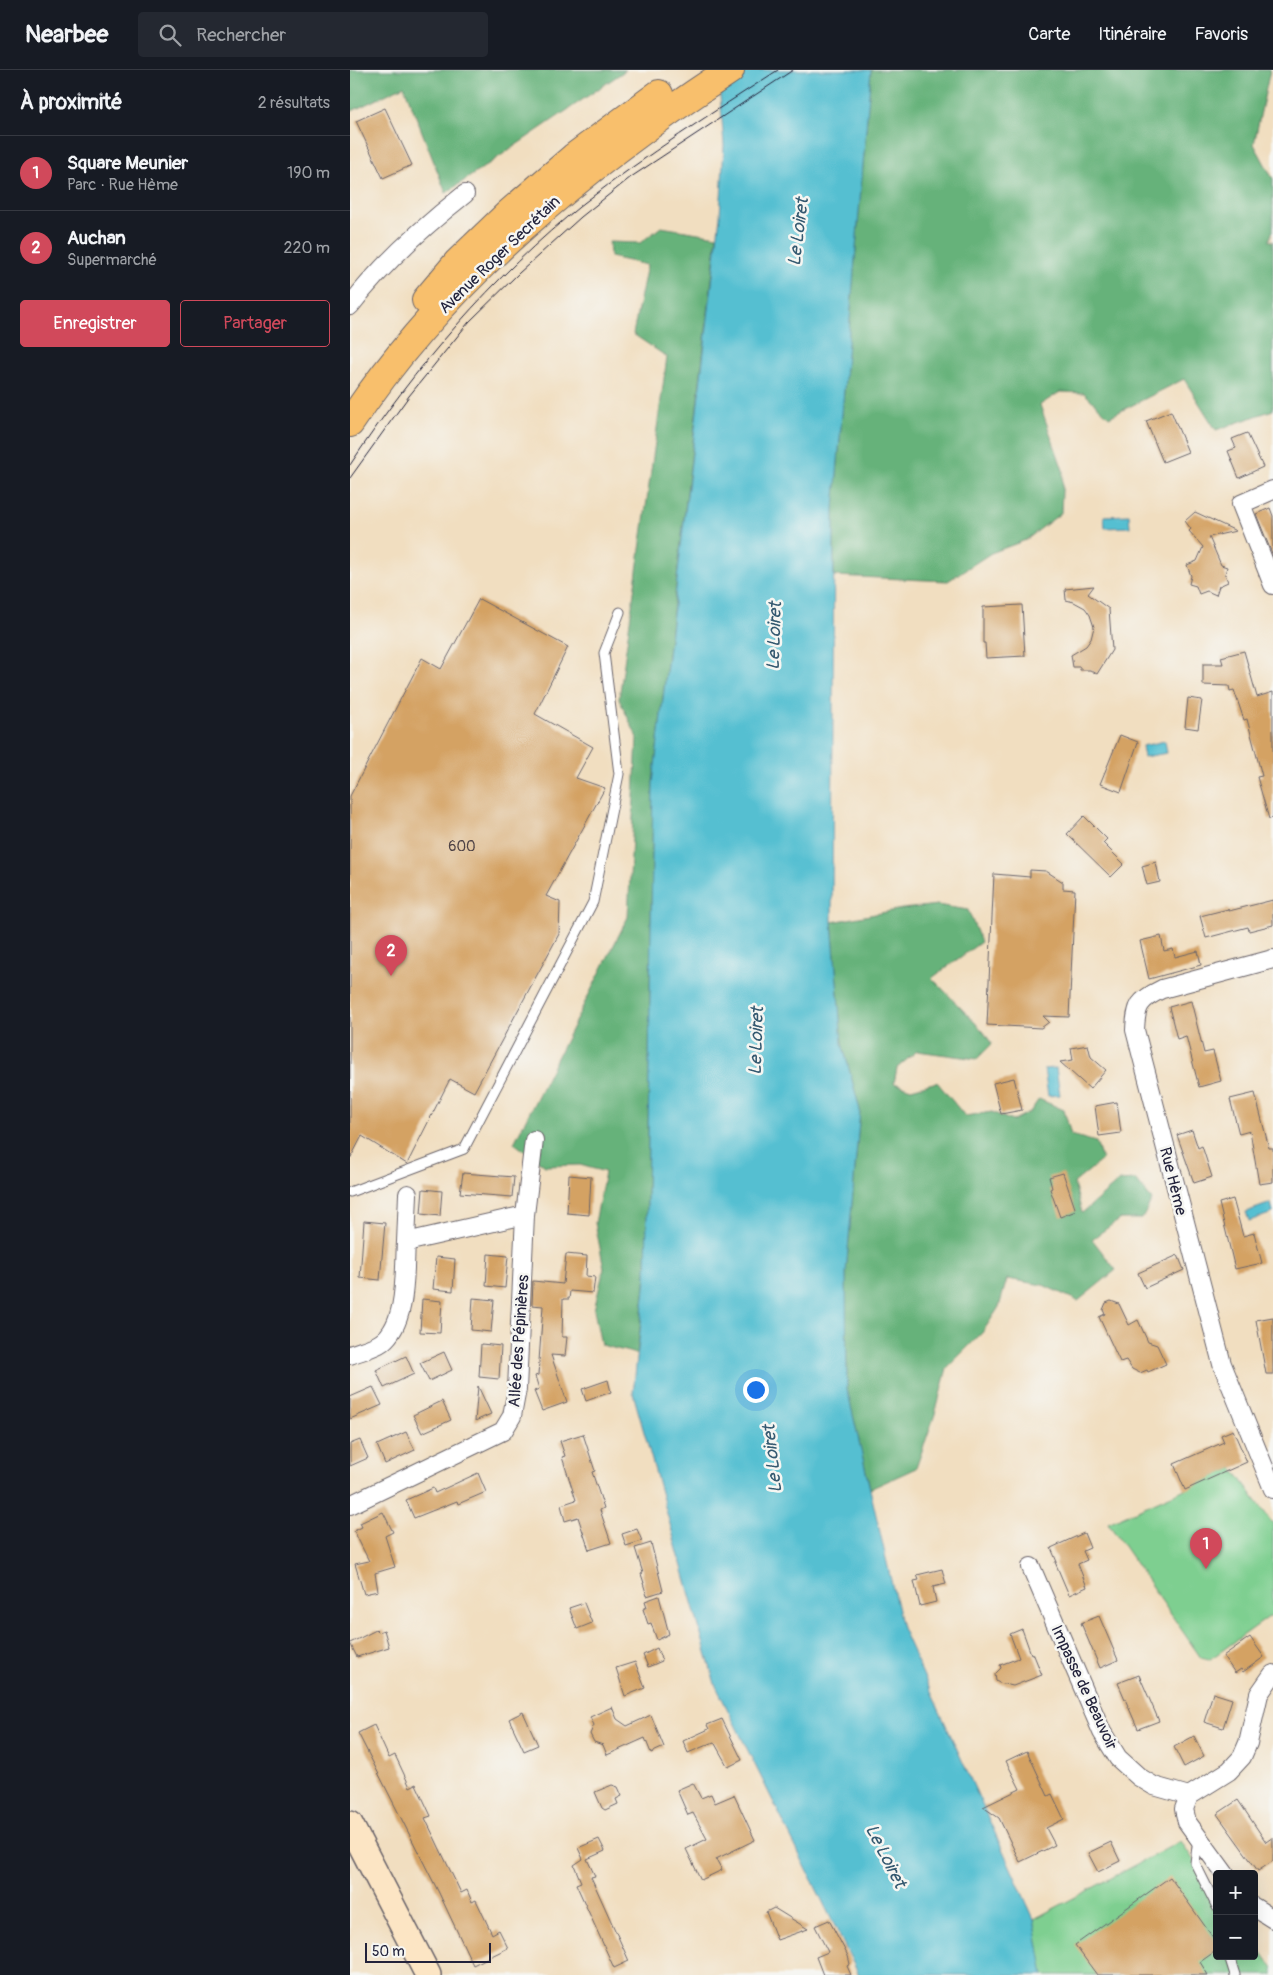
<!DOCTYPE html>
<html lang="fr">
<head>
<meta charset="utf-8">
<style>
	body { margin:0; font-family:Pangolin,sans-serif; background:#242831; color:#f1f3f6 }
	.controls { position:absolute; right:15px; bottom:15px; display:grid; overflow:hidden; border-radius:5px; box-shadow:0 5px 20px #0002 }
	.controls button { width:45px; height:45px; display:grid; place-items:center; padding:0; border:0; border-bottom:1px solid #363941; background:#171b24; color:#f1f3f6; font:25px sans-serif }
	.scale { position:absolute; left:15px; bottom:12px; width:126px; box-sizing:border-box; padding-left:5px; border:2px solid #22223b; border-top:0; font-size:14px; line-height:18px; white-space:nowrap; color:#22223b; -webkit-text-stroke:4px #f6f6f2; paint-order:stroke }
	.you { position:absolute; left:405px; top:1319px; width:18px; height:18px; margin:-12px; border:4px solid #fff; border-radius:50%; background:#1a73e8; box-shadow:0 0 0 8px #1a73e833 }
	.badge { display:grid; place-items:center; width:32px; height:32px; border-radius:50%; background:#d1495b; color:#fff; font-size:16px; font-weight:700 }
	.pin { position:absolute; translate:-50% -41px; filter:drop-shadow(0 1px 2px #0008) }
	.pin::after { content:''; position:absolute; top:26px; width:18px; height:15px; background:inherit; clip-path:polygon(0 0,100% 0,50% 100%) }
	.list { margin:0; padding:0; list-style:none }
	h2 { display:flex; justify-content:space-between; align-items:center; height:65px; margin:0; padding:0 20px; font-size:21px }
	h2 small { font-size:16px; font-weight:400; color:#9ea1a6 }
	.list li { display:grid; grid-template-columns:32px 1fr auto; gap:15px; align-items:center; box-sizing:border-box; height:75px; padding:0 20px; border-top:1px solid #363941 }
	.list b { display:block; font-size:19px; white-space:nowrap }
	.list p { margin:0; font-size:16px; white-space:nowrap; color:#9ea1a6 }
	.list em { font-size:16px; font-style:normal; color:#9ea1a6 }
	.actions { display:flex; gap:10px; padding:15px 20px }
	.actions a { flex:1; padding:11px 0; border:1px solid #d1495b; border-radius:5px; text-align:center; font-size:18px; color:#d1495b }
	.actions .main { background:#d1495b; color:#fff }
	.icon { flex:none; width:28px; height:28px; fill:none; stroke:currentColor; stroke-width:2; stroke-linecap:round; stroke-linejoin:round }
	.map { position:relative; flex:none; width:923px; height:1905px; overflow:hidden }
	header { display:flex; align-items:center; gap:30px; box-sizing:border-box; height:70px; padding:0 25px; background:#171b24; border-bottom:1px solid #363941 }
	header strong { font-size:24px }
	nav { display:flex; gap:28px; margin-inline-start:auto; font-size:18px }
	.search { width:350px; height:45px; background:#242831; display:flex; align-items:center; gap:12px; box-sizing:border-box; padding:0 18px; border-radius:5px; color:#9ea1a6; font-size:19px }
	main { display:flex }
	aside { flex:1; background:#171b24 }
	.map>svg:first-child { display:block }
	.green { fill:#7ecf90; stroke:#507866 }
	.forest { fill:#66b27a; stroke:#446a5a }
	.water { fill:#55bfd1; stroke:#3c7086 }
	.building { fill:#d4a264 }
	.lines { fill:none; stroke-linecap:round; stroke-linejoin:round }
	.lane-casing { stroke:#6a646a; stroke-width:11 }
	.street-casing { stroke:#6a646a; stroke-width:20 }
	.secondary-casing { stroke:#6a646a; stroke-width:28 }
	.primary-casing { stroke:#6a646a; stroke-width:30 }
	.lane { stroke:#fff; stroke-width:9 }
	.street { stroke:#fff; stroke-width:18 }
	.secondary { stroke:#fce5c4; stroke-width:25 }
	.primary { stroke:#f8bf6c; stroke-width:28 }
	.tram { stroke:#22223b; stroke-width:1 }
	.labels { text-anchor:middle; stroke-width:5; stroke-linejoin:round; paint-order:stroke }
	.number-label { font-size:14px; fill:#4e4245 }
	.street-label { font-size:16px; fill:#22223b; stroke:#f6f6f2 }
	.water-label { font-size:18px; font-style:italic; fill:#345970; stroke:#f6f6f2 }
</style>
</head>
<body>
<header>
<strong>Nearbee</strong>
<div class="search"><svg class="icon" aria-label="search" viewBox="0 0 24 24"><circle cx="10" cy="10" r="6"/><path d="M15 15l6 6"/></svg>Rechercher</div>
<nav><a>Carte</a><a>Itinéraire</a><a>Favoris</a></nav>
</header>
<main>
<aside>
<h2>À proximité<small>2 résultats</small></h2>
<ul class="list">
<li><span class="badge">1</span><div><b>Square Meunier</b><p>Parc · Rue Hème</p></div><em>190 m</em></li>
<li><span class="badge">2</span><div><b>Auchan</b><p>Supermarché</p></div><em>220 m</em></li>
</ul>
<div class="actions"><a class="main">Enregistrer</a><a>Partager</a></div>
</aside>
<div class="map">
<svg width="923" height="1905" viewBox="0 0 923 1905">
	<rect width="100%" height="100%" fill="#f6f6f2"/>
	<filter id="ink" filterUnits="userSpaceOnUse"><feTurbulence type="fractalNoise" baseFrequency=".02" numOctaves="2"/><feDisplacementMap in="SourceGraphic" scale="10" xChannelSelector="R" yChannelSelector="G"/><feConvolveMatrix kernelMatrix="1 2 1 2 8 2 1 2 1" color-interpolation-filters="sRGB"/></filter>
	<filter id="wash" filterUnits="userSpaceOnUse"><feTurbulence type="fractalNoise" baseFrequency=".0096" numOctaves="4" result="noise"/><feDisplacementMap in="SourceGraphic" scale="20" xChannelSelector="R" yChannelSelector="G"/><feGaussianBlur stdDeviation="1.12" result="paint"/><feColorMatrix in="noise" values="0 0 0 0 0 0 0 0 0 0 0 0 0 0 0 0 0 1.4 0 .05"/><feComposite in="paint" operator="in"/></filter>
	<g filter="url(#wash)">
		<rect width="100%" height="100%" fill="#f1dec0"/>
		<path class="green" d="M883,1398l40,56v90l-64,46 -8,-2 -93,-135z
			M831,1771l36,55v60h37l1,-13 18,25v7h-230l-9,-56z"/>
		<path class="forest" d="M0,0h276l-180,123 -42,-107 -54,26z
			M521,0h399l-16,74 19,35v51l-4,11h4v169l-57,20 -32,-51 -75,38 -25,-24 -24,-1 -20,13 23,65 -2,43 -35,27 -35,13 -43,28 -114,-5v-67z
			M311,157l56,9 -64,547 -7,496 -9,75 -36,-9 -7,-35 10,-42 -9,-45 10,-51 -25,-7 -35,1 -31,-23 114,-226 9,-180 -18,-38 48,-342 -34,-23 14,-69 -37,-8 -1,-15 31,1z
			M587,835l31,5 13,32 -49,36 51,53 9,13 -15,15 -60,-8 -20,17 -3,15 17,6 26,-7 28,34 27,-4 20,9 18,-9 9,-13 25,11 7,25 25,7 6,18 -28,23 8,30 37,-32 17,-1 16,20 -10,19h-22l-28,20 24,31 -38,31 -35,-16 -36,-6 -8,28 -17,26 -35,35 -12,46 -19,54 -46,21 -23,-100 -1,-116 14,-163 -18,-67 -10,-121 70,-13z"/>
		<path class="water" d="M368,0h153l-37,439 -2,413 10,121 18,67 -14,163 1,116 55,239 132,291 10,56h-185l-144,-291 -82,-291 13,-114 7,-496 67,-567 4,-71z
			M779,445l1,12 -25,1 -1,-12z
			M815,671l2,12 -23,4 -2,-11z
			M706,998l4,27 -12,1 -4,-27z
			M921,1133l2,10 -24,8 -3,-9z"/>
		<g id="blocks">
			<path class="building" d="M35,38l27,57 -29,13 -27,-57z
				M821,341l17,41 -25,10 -17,-41z
				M897,363l16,34 -24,11 -11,-27 8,-3 -4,-9z
				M920,438l3,8v40l-17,-42z
				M845,442l41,19 -27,6 12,28 6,2 -2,7 3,8 -9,4 -3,9 -9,-4 -8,3 -3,-8 -7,-2 2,-8 -4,-11 10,-4 6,-14 -14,-16 2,-2 -6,-8z
				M744,516l-6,8 21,15 3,41 -15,24 -7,-4h-10v-3h-7l-2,-12 15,-9 5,-7 3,-12 -4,-12 -5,-7 -11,-6 -8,-2 -1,-11z
				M129,529l89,48 -33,67 58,33 -17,31 29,10 -59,108 14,6 -1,32 -85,158 -24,-13 -43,85 -45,-28 -12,23v-363l72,-138 19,11z
				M672,535l3,51 -39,2 -1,-15h-2v-36z
				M894,581l13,46 16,-5v126l-4,1 -12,-42 5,-1 -15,-57 -3,1 -10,-30 -4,1 -1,-5 -26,-1v-21h20l-2,-7z
				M838,628l14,2 -4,29 -13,-2z
				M770,665l18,7 -17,50 -21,-8z
				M734,746l23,23 -4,4 21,21 -13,13 -44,-43z
				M806,792l4,20 -13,3 -5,-19z
				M680,800l16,1 17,11v7l12,1 -6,127 -26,-1 6,6 -8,6 -54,-3 7,-151 36,3z
				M923,830v25l-24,6 -1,-4 -42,11 -6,-22 28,-7 1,2z
				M811,866l3,15 9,-2 2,8 23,-6 3,14 -52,14 -9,-38z
				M841,931l13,52 9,-2 8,30 -22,6 -13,-51 -9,3 -8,-32z
				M738,975l3,12 15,13 -16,19 -30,-27 13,-2 -2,-12z
				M664,1008l8,32 -21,4 -8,-31z
				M905,1023l14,55h4v34l-14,2 -9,-53 -11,3 -9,-35z
				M767,1032l4,31 -22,3 -4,-30z
				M842,1060l6,18 4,-2 10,31 -18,6 -17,-48z
				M113,1103l51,4 -2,20 -52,-4z
				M713,1103l13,38 -16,6 -10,-28 2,-1 -3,-11z
				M219,1105l22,2 -2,38 -22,-2z
				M73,1119l19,2 -2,25 -19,-2z
				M883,1129l10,37 11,-3 8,30 -27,6 -16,-66z
				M14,1151l21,2 -5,57 -20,-2z
				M138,1184l20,2 -3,32 -19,-2z
				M216,1184l21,2 -1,20 9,1 -2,16 -23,-2 -1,8h-6l-1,38h5l-2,19 -14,-1 16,47 -25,9 -8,-20 5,-2 -4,-13 3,-1 5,-69 -11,-1 1,-24 30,3z
				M828,1185l6,15 -39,18 -7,-15z
				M86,1187l19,2 -2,32 -20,-2z
				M123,1228l21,2 -3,32 -20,-2z
				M72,1229l20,2 -2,32 -20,-1z
				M761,1231l8,3 10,21 9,-5 10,22 9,3 9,19 -18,8 -1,-2 -7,3 -8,-4 -6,-9 -6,2 -21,-45 6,-3 -2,-4 3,-7z
				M923,1247v57h-7l-10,-54z
				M131,1274l20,2 -2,33 -20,-2z
				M94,1282l8,18 -23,11 -9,-18z
				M56,1286l8,18 -30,14 -8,-18z
				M258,1310l3,12 -25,9 -4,-12z
				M128,1316l13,28 -16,7z
				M23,1317l9,18 -32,14v-22z
				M92,1331l9,19 -29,13 -9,-18z
				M883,1360l14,32 -62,28 -11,-26 50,-22 -3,-7z
				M56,1362l9,18 -30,14 -8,-19z
				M233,1364l12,37 -3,1 12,36 -4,2 11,33 -22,7 -11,-33 -13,4 -4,-16 15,-5 -14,-43 3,-1 -5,-15z
				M10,1370l8,18 -18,8v-22z
				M128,1403l8,19 -28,12 -1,-3 -43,17 -8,-18 27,-12 2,5z
				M33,1442l10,20 -8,4 10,31 -20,6 3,18 -14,3 -9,-30 14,-3 -15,-30 8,-4 -2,-4z
				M287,1459l5,12 -16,5 -4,-12z
				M734,1463l6,15 -7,3 4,9 -9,4 9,23 -18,8 -14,-33h2l-6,-14z
				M301,1473l12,48 -16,5 -4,-13h1l-3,-9 2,-1 -8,-25z
				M592,1499l4,15 -13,3 3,15 -16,4 -6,-25 5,-1 -2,-5z
				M309,1526l10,38 -12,6 -6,-17 -3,1 -5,-15 4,-2 -2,-6z
				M234,1533l8,20 -15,6 -8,-21z
				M749,1546l19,44 -18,8 -19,-45z
				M672,1559l9,25 2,-1 9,22 -29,11 -14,-3 -3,-2 -1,-7 6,-6 -1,-3 19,-7 -9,-24z
				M26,1560l2,2 6,-2 5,17 -32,10 -7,-14z
				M900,1567l14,20 -21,15 -2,-3 -6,4 -12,-17z
				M307,1578l5,13 -14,6 -5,-12z
				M285,1592l10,26 -20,8 -9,-28z
				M789,1605l20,46 -21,8 -20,-46z
				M863,1623l19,6 -9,29 -19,-6z
				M262,1637l5,12 10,7 24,-11 13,32 -13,6 -6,-15 -38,17 -4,-10 -9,-3 -4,-8 4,-9 -4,-8z
				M173,1642l15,33 -14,6 -15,-32z
				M372,1649l20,41 -14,7 -14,-25 -26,11 -5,-12 26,-12 -2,-4z
				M24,1655l15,33 6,-3 15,32 6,-3 15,32 -6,2 36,75 6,-3 5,12 4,-2 16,34 7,-4 9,18 -35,17 -34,-72 -81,-160z
				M844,1666l10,20 -20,11 -10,-20z
				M677,1681l21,45 4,-2 12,25 -18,9 9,17 -35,17 -21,-44 -16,-11 37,-18 -14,-28z
				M343,1713l8,15 10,-4 4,9 19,-8 21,45 -39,19 6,11 -21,10 -15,-31 21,-10 -14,-26 -5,2 -11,-25z
				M262,1715l6,2 4,9 -6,3 2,5 -13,6 -3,-2 -7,-16z
				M888,1730l28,42 7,-5v24l-15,10 -41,-57z
				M249,1769l6,12 -18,8 8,17 -4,1 38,84 -15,7 -38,-84 5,-2 -7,-17 9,-6 -5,-11z
				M761,1772l9,19 -22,11 -10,-19z
				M820,1807l47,66v7l-17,12 8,13h-111l-22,-30z
				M424,1838l34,21 -31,11 -11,-28z
				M479,1850l19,36 2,8 -3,2 4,9h-28l-7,-18 12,-5 -13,-26z"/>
		</g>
	</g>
	<g filter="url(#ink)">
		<use href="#blocks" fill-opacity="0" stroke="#6a646a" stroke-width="1"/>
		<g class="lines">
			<defs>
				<path id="lane" d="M0,1122l114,-43 129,-247 26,-128 -15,-121 16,-41
					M848,1768l-3,25 22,44
					M881,1886l-1,3 5,16"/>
				<path id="street" d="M0,236c32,-42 73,-79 115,-112
					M923,420l-32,14 32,81
					M923,889l-111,30c-23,11 -26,16 -27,41l87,334 51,125
					M56,1172l2,-48
					M0,1285c10,-4 24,-7 32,-13 26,-20 22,-71 24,-100l119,-27
					M0,1435l153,-74 9,-15 5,-27 8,-174 9,-75
					M681,1497l71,165 16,26 21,19 15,9 35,10
					M875,1804l-38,-52 -3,-13 5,-13 40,-25 13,-14 6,-14 11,-49 14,-20
					M904,1837l19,12"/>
				<path id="secondary" d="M0,1754l78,151"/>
				<path id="primary" d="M76,230l32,-38 50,-48 66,-57 85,-63
					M0,353c95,-144 237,-259 380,-353"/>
			</defs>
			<use href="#lane" class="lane-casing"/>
			<use href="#street" class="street-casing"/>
			<use href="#secondary" class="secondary-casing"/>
			<use href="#primary" class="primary-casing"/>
			<use href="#lane" class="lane"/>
			<use href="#street" class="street"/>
			<use href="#secondary" class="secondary"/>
			<use href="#primary" class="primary"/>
			<path class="tram" d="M0,395c65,-98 142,-188 234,-262 62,-48 128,-90 194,-133
				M0,408l59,-82 60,-74 50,-49 62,-56 50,-40 162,-107"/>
		</g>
	</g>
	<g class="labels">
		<g class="number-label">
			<text x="112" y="781">600</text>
		</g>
		<g class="street-label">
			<text transform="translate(149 184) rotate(-44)" y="6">Avenue Roger Secrétain</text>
			<text transform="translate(824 1111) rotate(76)" y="6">Rue Hème</text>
			<text transform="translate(168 1271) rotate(-86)" y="6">Allée des Pépinières</text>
			<text transform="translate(735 1617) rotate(65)" y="6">Impasse de Beauvoir</text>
		</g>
		<g class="water-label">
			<text transform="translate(448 162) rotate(-83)" y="6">Le Loiret</text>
			<text transform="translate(424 566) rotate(-88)" y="6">Le Loiret</text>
			<text transform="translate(406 971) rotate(-88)" y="6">Le Loiret</text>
			<text transform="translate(422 1389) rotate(-96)" y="6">Le Loiret</text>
			<text transform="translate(536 1786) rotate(63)" y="6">Le Loiret</text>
		</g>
	</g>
</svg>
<div class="controls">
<button>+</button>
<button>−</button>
</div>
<div class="scale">50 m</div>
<div class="you"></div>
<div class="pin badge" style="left:856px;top:1499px">1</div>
<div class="pin badge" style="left:41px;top:906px">2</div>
</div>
</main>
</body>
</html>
